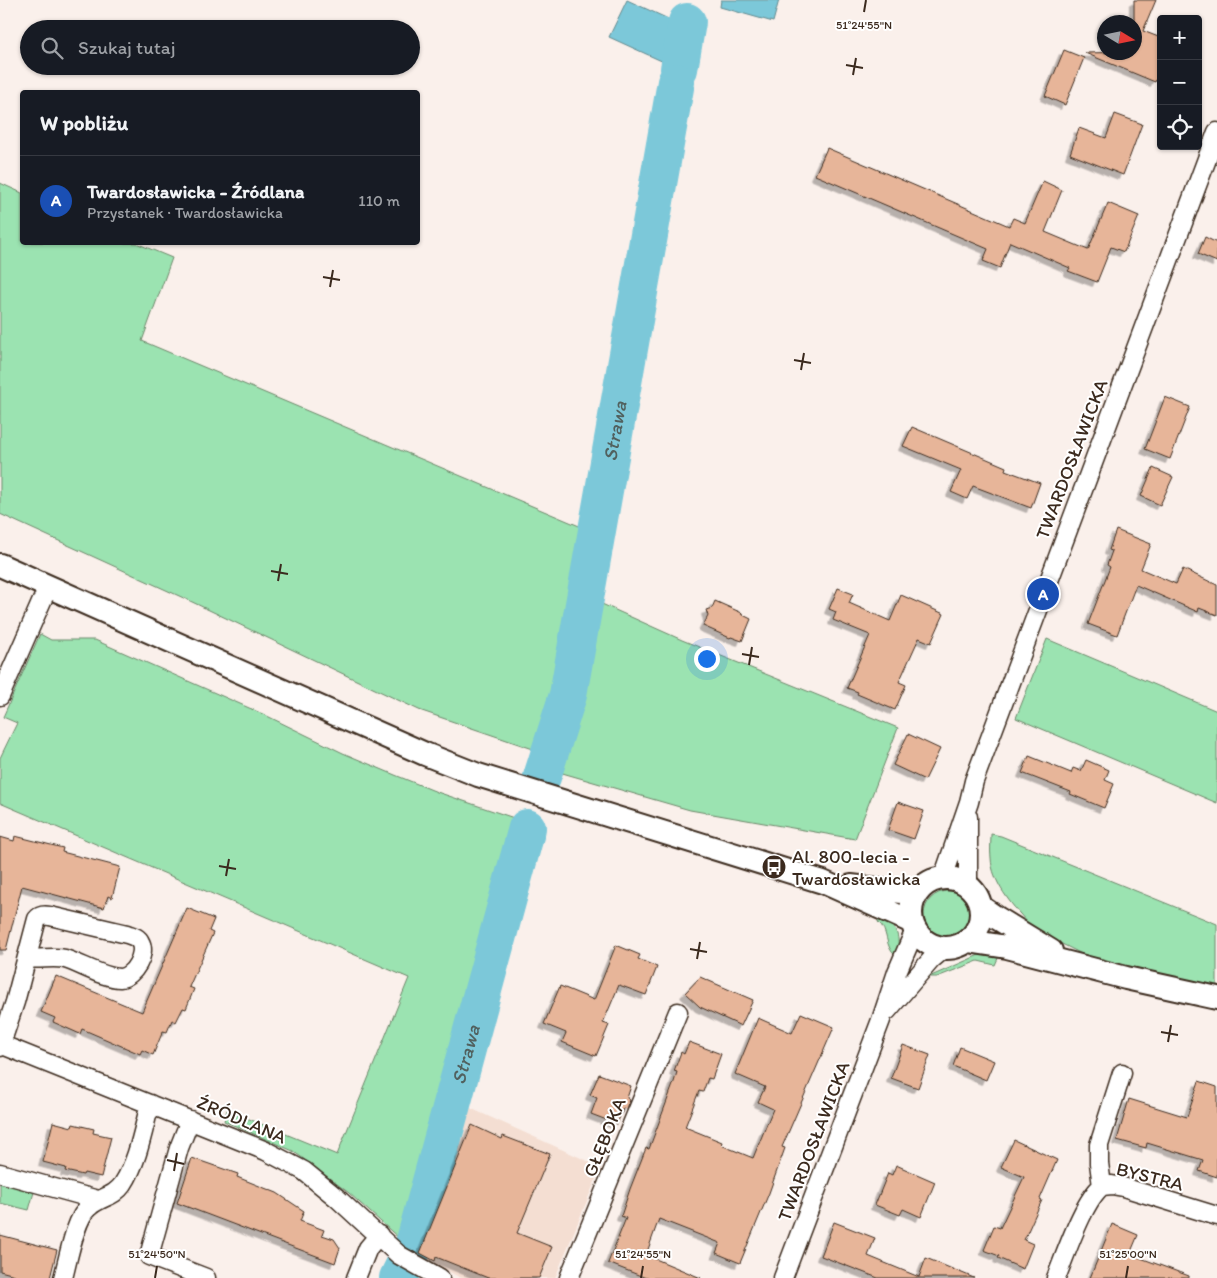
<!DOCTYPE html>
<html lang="pl">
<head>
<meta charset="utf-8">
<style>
	body { margin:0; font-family:Itim,sans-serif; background:#20242c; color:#f1f3f6 }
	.controls { position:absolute; right:15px; top:15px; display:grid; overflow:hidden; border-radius:5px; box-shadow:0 1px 4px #0004 }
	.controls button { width:45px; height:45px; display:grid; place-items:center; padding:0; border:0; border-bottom:1px solid #363941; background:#171b24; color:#f1f3f6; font:25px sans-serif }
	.compass { position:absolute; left:1097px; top:15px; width:45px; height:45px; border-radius:50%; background:#171b24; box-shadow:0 1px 4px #0004; rotate:100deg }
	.you { position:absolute; left:706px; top:658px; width:18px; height:18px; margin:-12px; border:4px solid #fff; border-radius:50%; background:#1a73e8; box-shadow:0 0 0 8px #1a73e833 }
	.badge { display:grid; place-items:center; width:32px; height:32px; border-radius:50%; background:#0f766e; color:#fff; font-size:16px; font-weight:700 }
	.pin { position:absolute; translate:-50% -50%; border:2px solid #fff; box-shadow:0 1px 5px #0006 }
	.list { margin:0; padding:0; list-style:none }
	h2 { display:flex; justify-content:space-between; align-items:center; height:65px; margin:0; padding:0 20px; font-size:21px }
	h2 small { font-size:16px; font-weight:400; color:#9ea1a6 }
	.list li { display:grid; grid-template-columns:32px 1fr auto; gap:15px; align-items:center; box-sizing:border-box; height:90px; padding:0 20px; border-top:1px solid #363941 }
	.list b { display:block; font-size:19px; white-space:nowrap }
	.list p { margin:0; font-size:16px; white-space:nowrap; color:#9ea1a6 }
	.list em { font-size:16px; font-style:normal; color:#9ea1a6 }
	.icon { flex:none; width:28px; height:28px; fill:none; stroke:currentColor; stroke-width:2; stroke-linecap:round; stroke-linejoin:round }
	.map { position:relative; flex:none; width:1217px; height:1278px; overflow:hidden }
	.search { position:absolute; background:#171b24; box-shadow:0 1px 4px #0004; left:20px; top:20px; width:400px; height:55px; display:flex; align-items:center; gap:12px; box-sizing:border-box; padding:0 18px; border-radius:28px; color:#9ea1a6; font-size:19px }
	.panel { position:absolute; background:#171b24; box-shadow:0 1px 4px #0004; left:20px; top:90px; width:400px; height:155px; border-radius:5px }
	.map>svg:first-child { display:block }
	.built { fill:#f4ded2 }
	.green { fill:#9be3b1; stroke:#6b8668 }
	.water { fill:#7bc8d9; stroke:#61898e }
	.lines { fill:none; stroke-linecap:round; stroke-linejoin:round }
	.river { stroke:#7bc8d9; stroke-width:38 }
	.building { fill:#e7b599; stroke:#3b2a1e; filter:url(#shadow) }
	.minor-casing { stroke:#3b2a1e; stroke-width:21 }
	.tertiary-casing { stroke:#3b2a1e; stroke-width:26 }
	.minor { stroke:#fff; stroke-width:18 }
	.tertiary { stroke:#fff; stroke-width:22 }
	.ticks { fill:none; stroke:#3b2a1e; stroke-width:2 }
	.labels { text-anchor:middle; stroke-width:4; stroke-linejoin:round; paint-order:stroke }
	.street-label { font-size:19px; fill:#3b2a1e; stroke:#fff }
	.poi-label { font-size:19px; fill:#3b2a1e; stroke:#fff; text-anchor:start }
	.water-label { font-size:20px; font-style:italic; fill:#51615f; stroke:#fff }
	.ticks-label { font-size:12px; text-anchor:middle; fill:#3b2a1e; stroke:#fff; stroke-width:4; stroke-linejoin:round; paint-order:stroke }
</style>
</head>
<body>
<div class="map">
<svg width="1217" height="1278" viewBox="0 0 1217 1278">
	<defs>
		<filter id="shadow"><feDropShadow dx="-4.5" dy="4.5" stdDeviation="0" flood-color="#0004"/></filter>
	</defs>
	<rect width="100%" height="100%" fill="#faf0eb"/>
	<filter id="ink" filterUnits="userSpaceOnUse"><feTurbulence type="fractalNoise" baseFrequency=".02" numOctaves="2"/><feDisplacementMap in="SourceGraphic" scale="10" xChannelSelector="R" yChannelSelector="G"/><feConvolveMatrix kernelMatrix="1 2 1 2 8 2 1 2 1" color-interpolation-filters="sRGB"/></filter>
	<g filter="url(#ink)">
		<path class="built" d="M461,1104l140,63 -46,111h-94l-45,-24z"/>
		<path class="green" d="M0,183l22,10v49l114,1 36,15 -30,83 442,187 -26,157 -22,65 -117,-40 -231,-110 -188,-86z
			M593,600l89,40 216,88 -43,111 -165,-29 -138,-40 12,-36z
			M40,634l11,6h44l170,75 78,38 52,22 42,17 80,27 -5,12 -44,170 -66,240 -53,-48 -56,-42 -69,-30 3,-11 110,45 72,-177 -409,-175v-45l17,-35 -14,-6z
			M1047,639l170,72v92l-201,-85z
			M991,834l10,2 216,88v63l-131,-31 -60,-30 1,-4c-16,-18 -35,-40 -36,-64 -1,-8 0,-16 0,-24z
			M924 915a24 24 0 1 1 48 0a24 24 0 1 1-48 0Z
			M879,917c19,10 22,19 17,39 -12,-9 -7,-26 -18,-34z
			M979,955l20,1 -4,9 -17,-4 -41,16h-8z
			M0,1180l4,1 1,3 29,8 -5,18 -29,-7z"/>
		<path class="water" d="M627,0l48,22 -9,41 -57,-26z
			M721,0h58l-6,22 -53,-15z"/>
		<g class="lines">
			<g class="river">
				<path d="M679,69l8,-47"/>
				<path id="s1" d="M542,777l26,-82 108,-613"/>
				<path id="s2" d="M398,1278l15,-30 114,-420"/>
			</g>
		</g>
		<path class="building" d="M1134,0h22l-13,31 18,7v31l-6,13 -70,-29 49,-1z
			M1064,50l20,8 -19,47 -20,-9z
			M1115,114l27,10 -19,51 -53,-21 9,-26 27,10z
			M827,148l182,78 4,-8 12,5 18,-42 19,9 -17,42 43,18 20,-47 31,13 -15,36 -13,-5 -14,35 -29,-11 2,-3 -60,-26 -10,26 -17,-7 5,-12 -173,-74z
			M1205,237l12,6v19l-19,-8z
			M1165,397l25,10 -20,52 -25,-10z
			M912,427l94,40 -1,3 35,13 -9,25 -58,-22 -6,13 -16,-7 10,-22 -58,-24z
			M1153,468l20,9 -13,28 -19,-9z
			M1116,530l35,14 -10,25 35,15 7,-15 34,16v30l-18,-7 -1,4 -62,-27 -19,50 -29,-11 22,-57 -3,-2 5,-14 -3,-1z
			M838,588l15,6 -4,9 41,18 11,-26 43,19 -13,29 -12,-5 -20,44 7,3 -11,25 -38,-16 1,-2 -11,-4 23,-53 -37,-15 3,-8 -7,-3z
			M715,601l27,12 -1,1 10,5 -9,22 -11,-4 -1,1 -27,-12 5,-10 -2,-6 6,-2z
			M908,734l32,15 -15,31 -32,-15z
			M1029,756l42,17 2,-5 8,3 5,-11 23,10 -4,10 9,4 -10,24 -34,-14 1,-2 -49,-19z
			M898,802l26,9 -10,28 -26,-9z
			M15,836l48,12 -1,4 58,15 -8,31 -4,-2 -4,12 -82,-22 -16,64h-6v-113l14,4z
			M187,908l27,11 -5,12 4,2 -24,54 5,2 -8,20 -3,-1 -7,14 -4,-2 -5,12 -4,-1 -10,24 -11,-5 -2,4 -58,-25 -2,5 -27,-12 2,-4 -14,-6 15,-36 86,36z
			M616,945l24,10 -2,4 19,8 -11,28 -27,-10 -16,38 6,2 -13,31 -34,-14 4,-9 -22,-9 16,-38 34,14z
			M700,977l53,23 -12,26 -41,-19 -15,-14z
			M801,1013l33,14 -52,120 3,1 -16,45 -29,70 -24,-10 4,-10 -61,-24 -13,36 55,23h-55l-38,-15 18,-45 -5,-2 9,-27 16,-41 3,1 25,-67 3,-10 -3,-1 7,-19 3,2 5,-12 32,12 -9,25 -4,-1 -5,14 -4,-1 -14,36 37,15 -1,3 32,13 20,-49 -15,-7 7,-15 -30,-13 23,-56 34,15z
			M903,1045l27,10 -12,33 -27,-10z
			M960,1047l34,14 -8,19 -33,-14z
			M599,1074l32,12 -4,12 3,2 -3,9 -4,-1 -6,16 -26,-10 6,-16 -7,-3z
			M1199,1081l18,6v90l-18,-6 4,-11 -56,-17 -1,5 -29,-8 12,-41 58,18z
			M53,1122l19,5 1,-3 21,5 -1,4 18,4 -10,40 -17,-4 -1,2 -18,-4 1,-3 -23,-6z
			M472,1125l30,14 1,-3 47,18 -33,79 35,14 -13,31h-51l-52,-21 -1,4 -15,-8z
			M1014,1140l43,20 -17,39 2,1 -18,40 9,4 -10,25 -25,-11 1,-2 -15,-6 10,-24 6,2 24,-51 -23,-10z
			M192,1158l46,16 -1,3 40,16 27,18 -4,10 24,9 -2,5 12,4 6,9 -5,15 -158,-60z
			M896,1165l39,17 -14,35 -18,-8 -3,6 -25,-10 13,-32 4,2z
			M834,1222l41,16 -7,18 51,21 7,-19 48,20h-96l-57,-22z
			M1112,1224l26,11 -8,19 59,22v2h-99z
			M0,1235l57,15 -7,28h-35v-3l-15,-4z"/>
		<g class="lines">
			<defs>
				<path id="minor" d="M0,696l48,-109
					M968,817v68
					M943,878l26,-76 5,-21 243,-649
					M887,1011l44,-51 13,-11
					M0,1044l266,107 38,20 33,27 62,57 41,23
					M0,1047l15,-45 22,-83c3,-4 7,-4 13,-3l77,18c5,2 11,3 13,8 7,11 -6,35 -20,36 -16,0 -39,-14 -55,-19 -12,-3 -25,1 -38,-1
					M190,1120l-11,28 -30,108 57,22
					M0,1173l98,27
					M1102,1186l10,-1 11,2 94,29
					M63,1278c5,-18 12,-60 26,-71 12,-11 24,-9 34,-23 15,-23 20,-54 27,-80
					M356,1278l12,-30 11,-13
					M569,1278l109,-266
					M783,1278l98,-258 16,-48 18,-42
					M1056,1278c10,-24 27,-77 46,-92l-3,-23v-18l23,-72"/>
				<path id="tertiary" d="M0,565l425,189 53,21 345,107 89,40
					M911 913a35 35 0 1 1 70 0a35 35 0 1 1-70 0Z
					M851,886l51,6 16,-1
					M981,907l16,11 54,33
					M968,941l39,6 119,31 91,20"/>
			</defs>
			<use href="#minor" class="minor-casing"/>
			<use href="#tertiary" class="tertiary-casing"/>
			<use href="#minor" class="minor"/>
			<use href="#tertiary" class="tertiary"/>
		</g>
	</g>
	<path class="ticks" d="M864,12l2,-12M846,65l17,3M853,75l3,-17M323,277l17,3M330,287l3,-17M794,360l17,3M801,370l3,-17M271,571l17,3M278,581l3,-17M742,654l17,3M749,665l3,-18M219,866l17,3M226,876l3,-17M690,949l17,3M697,959l3,-17M1161,1032l17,3M1168,1042l3,-17M167,1160l17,4M174,1171l3,-18M155,1278l2,-12M641,1278l2,-12M1126,1278l2,-12"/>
	<defs>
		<symbol id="bus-disc" viewBox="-11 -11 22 22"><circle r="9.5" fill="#3b2a1e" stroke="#fff"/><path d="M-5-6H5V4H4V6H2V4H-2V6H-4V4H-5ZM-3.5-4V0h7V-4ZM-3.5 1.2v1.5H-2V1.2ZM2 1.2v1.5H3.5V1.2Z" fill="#fff"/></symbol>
	</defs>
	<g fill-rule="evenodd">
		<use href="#bus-disc" x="760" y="853" width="28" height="28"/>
	</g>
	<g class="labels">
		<g class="street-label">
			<text transform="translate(1071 459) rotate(-69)" y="7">TWARDOSŁAWICKA</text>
			<text transform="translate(242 1119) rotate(23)" y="7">ŹRÓDLANA</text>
			<text transform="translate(604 1137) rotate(-68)" y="7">GŁĘBOKA</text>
			<text transform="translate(813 1141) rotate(-69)" y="7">TWARDOSŁAWICKA</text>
			<text transform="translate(1150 1176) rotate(14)" y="7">BYSTRA</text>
		</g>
		<g class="poi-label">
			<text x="792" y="863">Al. 800-lecia -<tspan x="792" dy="22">Twardosławicka</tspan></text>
		</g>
		<g class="water-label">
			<text dy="7" stroke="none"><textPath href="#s1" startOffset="354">Strawa</textPath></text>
			<text dy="7" stroke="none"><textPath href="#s2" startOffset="234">Strawa</textPath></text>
		</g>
	</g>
	<g class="ticks-label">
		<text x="864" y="29">51°24'55"N</text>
		<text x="157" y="1258">51°24'50"N</text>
		<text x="643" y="1258">51°24'55"N</text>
		<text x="1128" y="1258">51°25'00"N</text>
	</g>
</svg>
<div class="controls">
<button>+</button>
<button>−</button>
<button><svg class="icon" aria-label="locate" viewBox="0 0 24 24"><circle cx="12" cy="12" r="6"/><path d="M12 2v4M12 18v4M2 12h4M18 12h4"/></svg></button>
</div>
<svg class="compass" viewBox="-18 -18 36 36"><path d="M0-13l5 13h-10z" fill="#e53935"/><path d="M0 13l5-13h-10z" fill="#9ea1a6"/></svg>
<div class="you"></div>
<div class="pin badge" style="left:1043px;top:594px;background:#1a4fb4">A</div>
<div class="search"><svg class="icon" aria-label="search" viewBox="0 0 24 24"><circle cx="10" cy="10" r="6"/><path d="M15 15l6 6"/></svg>Szukaj tutaj</div>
<section class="panel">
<h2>W pobliżu<small></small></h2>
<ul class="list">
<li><span class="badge" style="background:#1a4fb4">A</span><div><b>Twardosławicka - Źródlana</b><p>Przystanek · Twardosławicka</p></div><em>110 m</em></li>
</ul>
</section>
</div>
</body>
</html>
